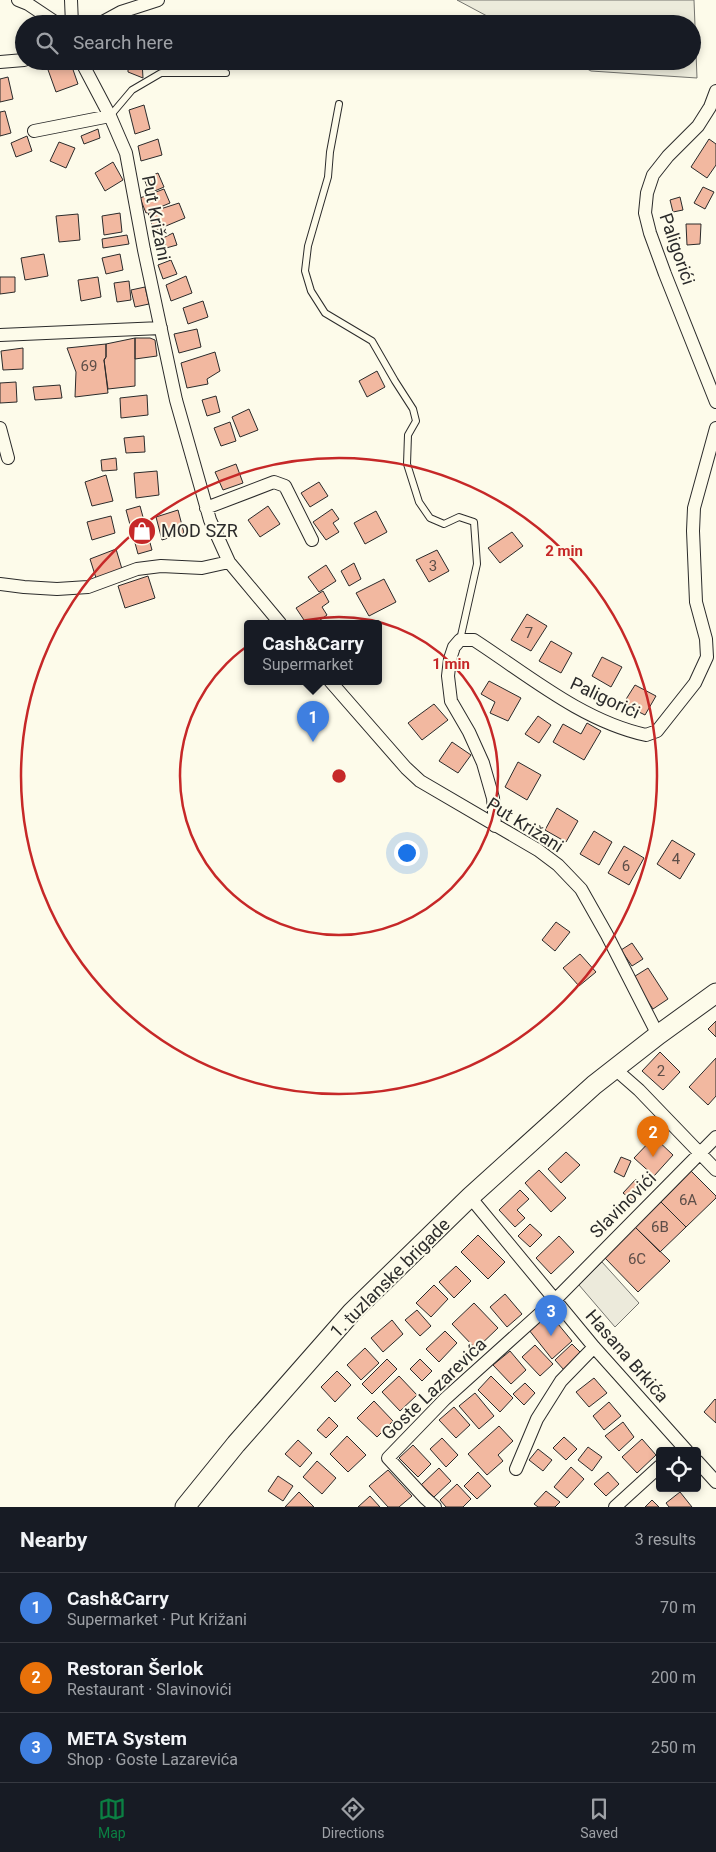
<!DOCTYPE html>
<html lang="en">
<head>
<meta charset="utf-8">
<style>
	body { margin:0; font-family:Roboto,sans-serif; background:#242831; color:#f1f3f6 }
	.controls { position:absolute; right:15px; bottom:15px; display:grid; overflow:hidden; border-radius:5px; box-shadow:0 2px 8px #0003 }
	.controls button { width:45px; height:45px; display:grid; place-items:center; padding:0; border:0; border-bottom:1px solid #363941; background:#171b24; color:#f1f3f6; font:25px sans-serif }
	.you { position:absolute; left:406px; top:852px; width:18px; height:18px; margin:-12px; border:4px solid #fff; border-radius:50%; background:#1a73e8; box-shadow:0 0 0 8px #1a73e833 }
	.badge { display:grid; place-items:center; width:32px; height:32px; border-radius:50%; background:#0b8043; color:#fff; font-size:16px; font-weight:700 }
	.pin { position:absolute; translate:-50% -41px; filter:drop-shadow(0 1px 2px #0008) }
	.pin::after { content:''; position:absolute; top:26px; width:18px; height:15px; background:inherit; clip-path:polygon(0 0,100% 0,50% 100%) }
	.popup { position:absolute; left:244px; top:620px; width:138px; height:65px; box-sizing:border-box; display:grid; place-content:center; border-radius:5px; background:#171b24; filter:drop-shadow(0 1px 4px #0005); font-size:16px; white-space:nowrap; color:#9ea1a6 }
	.popup b { font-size:19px; color:#f1f3f6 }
	.popup::after { content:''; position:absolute; left:50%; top:100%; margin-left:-10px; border:10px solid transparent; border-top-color:#171b24 }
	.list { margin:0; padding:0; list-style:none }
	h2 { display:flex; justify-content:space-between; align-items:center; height:65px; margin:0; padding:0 20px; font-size:21px }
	h2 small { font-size:16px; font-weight:400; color:#9ea1a6 }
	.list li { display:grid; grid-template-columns:32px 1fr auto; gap:15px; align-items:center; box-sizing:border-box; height:70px; padding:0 20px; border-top:1px solid #363941 }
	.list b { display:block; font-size:19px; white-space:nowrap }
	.list p { margin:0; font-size:16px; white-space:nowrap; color:#9ea1a6 }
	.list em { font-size:16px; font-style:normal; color:#9ea1a6 }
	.icon { flex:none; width:28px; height:28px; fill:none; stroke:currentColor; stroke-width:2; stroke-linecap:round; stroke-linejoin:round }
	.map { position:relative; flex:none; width:716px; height:1507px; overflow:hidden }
	.search { position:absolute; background:#171b24; box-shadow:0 2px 8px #0003; left:15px; right:15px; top:15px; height:55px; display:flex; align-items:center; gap:12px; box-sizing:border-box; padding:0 18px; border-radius:28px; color:#9ea1a6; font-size:19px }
	.sheet { height:275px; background:#171b24 }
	nav { display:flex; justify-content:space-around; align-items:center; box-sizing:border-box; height:70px; border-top:1px solid #363941; background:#171b24; font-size:14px; color:#9ea1a6 }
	nav a { display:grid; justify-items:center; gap:2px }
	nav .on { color:#0b8043 }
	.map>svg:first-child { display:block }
	.green { fill:#ecebdb; stroke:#74746e }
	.parking { fill:#eceadb; stroke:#74746e }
	.building { fill:#f2b8a0; stroke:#2b2b2b }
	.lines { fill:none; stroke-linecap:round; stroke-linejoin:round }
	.service-casing { stroke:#2b2b2b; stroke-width:8 }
	.minor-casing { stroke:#2b2b2b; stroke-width:14 }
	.primary-casing { stroke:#2b2b2b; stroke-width:21 }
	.service { stroke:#fdfbea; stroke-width:6 }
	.minor { stroke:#fdfbea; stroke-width:12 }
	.primary { stroke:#fdfbea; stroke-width:19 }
	.ring { fill:none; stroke:#c62828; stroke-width:2.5 }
	.labels { text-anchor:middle; stroke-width:4; stroke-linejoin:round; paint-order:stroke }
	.number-label { font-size:15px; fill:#5d4e48 }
	.street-label { font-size:18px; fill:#2b2b2b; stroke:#fdfbea }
	.poi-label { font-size:18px; fill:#2b2b2b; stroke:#fdfbea; text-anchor:start }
	.centre { fill:#c62828; stroke:#fdfbea; stroke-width:2.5 }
	.ring-label { font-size:15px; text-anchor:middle; font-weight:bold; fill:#c62828; stroke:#fdfbea; stroke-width:4; stroke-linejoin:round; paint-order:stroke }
</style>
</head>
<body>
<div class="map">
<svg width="716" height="1507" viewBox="0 0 716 1507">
	<rect width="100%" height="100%" fill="#fdfbea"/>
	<path class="green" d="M457,0h237l3,78 -106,-7 -19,-10h120v-37h-190z"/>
	<path class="parking" d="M602,1262l37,41 -24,24 -36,-42z"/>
	<path class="building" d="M61,61h9l8,23 -22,8 -9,-25z
		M101,61h19v8h-19z
		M128,61h14l1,17 -15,-6z
		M189,61h30l-1,6z
		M8,77l5,22 -13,3v-23z
		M144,105l6,24 -15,5 -6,-24z
		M5,111l6,22 -11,3v-24z
		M98,129l2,9 -16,6 -3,-8z
		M27,136l5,15 -16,6 -5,-14z
		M158,139l4,16 -21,6 -3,-15z
		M709,139l7,5v21l-9,13 -16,-11z
		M59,142l16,6 -9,20 -16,-7z
		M113,162l10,18 -18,11 -10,-18z
		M158,173l6,14 -14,6 -6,-14z
		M703,187l11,5 -9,17 -11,-6z
		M164,189l6,14 -24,10 -6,-15z
		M680,197l3,13 -10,2 -3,-12z
		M179,203l6,15 -31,13 -6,-18z
		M120,213l2,19 -18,3 -2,-19z
		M78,214l2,26 -21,2 -3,-26z
		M686,224h15l-1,20 -13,1z
		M173,233l4,12 -11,3 -3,-10z
		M127,235l2,9 -26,4 -1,-9z
		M44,254l4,22 -23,4 -4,-22z
		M120,254l3,16 -17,4 -4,-16z
		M171,260l6,14 -14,5 -5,-14z
		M186,276l6,17 -21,8 -5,-16z
		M0,277h15v15l-15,2z
		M98,277l3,20 -20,4 -3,-21z
		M129,281l2,19 -14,2 -3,-19z
		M145,287l4,17 -14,3 -4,-17z
		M203,301l5,16 -20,7 -5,-16z
		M197,329l4,18 -22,6 -5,-19z
		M135,338v48l-27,3 -4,-29 2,-3v-13z
		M135,338h15l5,2 2,16 -22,3z
		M106,344v13l-2,3 4,33 -33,4 1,-25 -9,-24z
		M23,348v21l-20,1 -2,-19z
		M215,352l5,19 -13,8 1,5 -21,4 -6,-25z
		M377,371l8,16 -18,10 -8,-16z
		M16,382l1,20 -17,1v-20z
		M60,385l2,13 -27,2 -2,-13z
		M147,395l1,20 -27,3 -1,-20z
		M216,396l4,16 -13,4 -5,-16z
		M249,409l9,21 -18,7 -8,-20z
		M230,422l6,19 -15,5 -7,-18z
		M144,436l1,16 -19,1 -2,-15z
		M116,458l1,12 -15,1 -1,-11z
		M236,464l7,19 -20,7 -8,-18z
		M157,471l2,24 -23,3 -2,-25z
		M106,475l7,26 -21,5 -7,-24z
		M319,482l9,14 -18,11 -9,-14z
		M140,506l12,44 -14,4 -12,-44z
		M268,506l12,18 -20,13 -12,-17z
		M332,509l7,10 -6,4 6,9 -13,8 -13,-18z
		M178,510l6,23 -22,7 -6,-23z
		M376,511l11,21 -22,12 -11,-21z
		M111,516l4,17 -23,7 -5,-18z
		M512,532l11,14 -23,17 -12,-15z
		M116,549l6,20 -26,9 -6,-19z
		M437,550l12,21 -20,11 -13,-22z
		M354,563l7,16 -12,7 -8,-15z
		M326,565l10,16 -17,11 -11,-15z
		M148,576l7,22 -30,10 -7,-22z
		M384,579l12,23 -27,14 -13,-23z
		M323,591l6,11 -7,5 5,8 -11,8h-10l-10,-15z
		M527,614l20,12 -16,25 -20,-11z
		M551,641l21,12 -11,20 -22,-12z
		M602,657l20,10 -11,20 -19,-11z
		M489,681l32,17 -13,23 -18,-8 5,-11 -14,-8z
		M635,685l21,11 -11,19 -22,-11z
		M434,704l14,16 -26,20 -14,-17z
		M538,716l13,9 -12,18 -14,-9z
		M587,723l14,8 -17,29 -31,-18 10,-18 18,10z
		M452,742l19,13 -13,18 -19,-12z
		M518,762l23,13 -14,25 -22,-13z
		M557,808l21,13 -12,21 -21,-12z
		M594,831l18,11 -13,23 -19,-11z
		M672,840l23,14 -15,25 -23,-15z
		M624,846l20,12 -15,27 -21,-12z
		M556,922l14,10 -15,19 -13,-11z
		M632,943l11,16 -11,7 -11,-16z
		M580,954l16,18 -17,14 -16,-18z
		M648,968l20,31 -15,10 -21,-31z
		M716,1021v16l-8,-8z
		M660,1052l20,20 -17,18 -21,-19z
		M716,1058v38l-8,9 -19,-18z
		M654,1137l19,18 -19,21 -20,-18z
		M566,1152l14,13 -19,18 -13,-14z
		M621,1157l10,4 -7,16 -10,-5z
		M539,1170l27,28 -15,14 -26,-29z
		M691,1171l25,25v2l-30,29 -25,-25z
		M636,1179l8,8 -12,13 -9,-7z
		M520,1190l9,9 -12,11 8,8 -10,9 -16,-17z
		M661,1202l25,25 -26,25 -25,-25z
		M530,1224l12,11 -12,12 -12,-11z
		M635,1227l35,34 -32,31 -33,-34z
		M478,1235l27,27 -17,17 -27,-27z
		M559,1236l15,16 -23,22 -15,-16z
		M456,1266l15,15 -17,17 -15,-16z
		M434,1285l14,14 -17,18 -15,-14z
		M505,1294l17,20 -15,13 -17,-20z
		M474,1303l24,25 -22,21 -24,-25z
		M417,1310l14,16 -11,10 -15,-16z
		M549,1313l23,28 -20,18 -23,-29z
		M392,1320l11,14 -20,18 -12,-14z
		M445,1331l12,12 -18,19 -13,-13z
		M572,1344l9,9 -17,17 -9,-10z
		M535,1345l18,19 -13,12 -18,-19z
		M365,1348l14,15 -18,17 -14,-15z
		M510,1351l16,19 -15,14 -18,-19z
		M387,1359l10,10 -25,25 -10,-10z
		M420,1359l12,12 -10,10 -12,-12z
		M337,1371l14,14 -16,17 -14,-15z
		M399,1376l18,19 -17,16 -18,-19z
		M491,1376l22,22 -13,14 -22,-22z
		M594,1378l13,15 -18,14 -13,-15z
		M525,1383l10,10 -11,12 -11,-11z
		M475,1393l19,23 -15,13 -20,-23z
		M715,1399l1,1v23l-12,-11z
		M374,1401l19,20 -16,16 -20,-19z
		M609,1402l12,14 -17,14 -11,-14z
		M454,1407l16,18 -14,13 -17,-18z
		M329,1417l9,9 -12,12 -9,-8z
		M623,1422l11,15 -15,14 -14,-15z
		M499,1426l14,15 -15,14 5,6 -16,14 -19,-21z
		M347,1436l19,19 -18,17 -18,-18z
		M564,1437l13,12 -11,11 -13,-12z
		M442,1438l16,17 -12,12 -16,-18z
		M642,1439l14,16 -19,18 -15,-16z
		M298,1440l14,13 -12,14 -15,-13z
		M413,1445l18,19 -13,13 -19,-19z
		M588,1447l14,10 -10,14 -14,-11z
		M538,1449l14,11 -9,11 -14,-11z
		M317,1461l19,17 -14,16 -19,-17z
		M571,1467l13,12 -17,19 -13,-11z
		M439,1468l12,13 -17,16 -13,-12z
		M388,1470l24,26 -13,11h-11l-19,-21z
		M478,1472l13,14 -14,13 -13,-13z
		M608,1472l11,12 -13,12 -12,-12z
		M278,1476l15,10 -10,15 -15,-10z
		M457,1484l14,15 -8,8h-17l-6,-7z
		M546,1491l14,11 -5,5h-17l-4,-3z
		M299,1492l15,15h-29z
		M680,1492l12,15h-23l-3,-4z
		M370,1496l10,11h-22z
		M652,1500l7,7h-14z"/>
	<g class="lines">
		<defs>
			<path id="service" d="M339,104l-9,48 -2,25 -20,69 -3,25 6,20 14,22 47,28 23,40 18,28 3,12 -8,14 -1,29 12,38 11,16 14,6 15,-7 15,5 3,42 -17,76
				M110,116l22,-26 29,-17h65"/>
			<path id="minor" d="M18,0l10,4 30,20
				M71,0l1,24
				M99,24l22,-12 37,-12
				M81,61l29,55 16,37 18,97 32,150 34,120 19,42 51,61
				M0,62l24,-2
				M716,91l-6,16 -12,19 -30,30 -15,19 -6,18 -2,20 5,20 15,41 51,128
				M34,131l76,-15
				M0,335l161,-7
				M0,428l8,30
				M206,508l68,-26 11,4 27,54
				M0,584l24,3 33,2 31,-2 49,-18 24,-3 41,2 27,-6
				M330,681l76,87 14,13 118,69 20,15 23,24 26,46 51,100
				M495,826l-2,-28 -10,-35 -14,-31 -18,-31 -3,-25 2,-17 4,-12 6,-7h14c54,35 108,81 172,95l11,-4 38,-48 12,-26 -1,-18 -10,-37 -3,-71 1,-23 22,-80
				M615,1069l24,21 77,80
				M470,1197l124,150 93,104
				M697,1461l19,21
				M516,1469l21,-50 24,-38 33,-34
				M435,1507l-10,-9 -37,-40 57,-59 110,-99 161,-163
				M615,1507l45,-41"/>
			<path id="primary" d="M185,1507l51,-63 116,-132 118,-115 124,-112 64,-50 58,-42"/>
		</defs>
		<use href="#service" class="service-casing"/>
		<use href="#minor" class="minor-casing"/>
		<use href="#primary" class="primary-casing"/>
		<use href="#service" class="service"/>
		<use href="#minor" class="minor"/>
		<use href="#primary" class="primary"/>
	</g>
	<g class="ring">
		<circle cx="339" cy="776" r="159"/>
		<circle cx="339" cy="776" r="318"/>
	</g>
	<defs>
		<symbol id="shop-disc" viewBox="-11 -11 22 22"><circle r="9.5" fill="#c62828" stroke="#fdfbea"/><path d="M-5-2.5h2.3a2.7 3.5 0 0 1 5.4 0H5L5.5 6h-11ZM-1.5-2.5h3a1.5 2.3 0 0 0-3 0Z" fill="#fff"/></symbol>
	</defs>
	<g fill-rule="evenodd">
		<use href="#shop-disc" x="126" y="515" width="32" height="32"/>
	</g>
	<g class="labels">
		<g class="number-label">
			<text x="89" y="371">69</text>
			<text x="433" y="571">3</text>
			<text x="529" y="638">7</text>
			<text x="676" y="864">4</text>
			<text x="626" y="871">6</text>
			<text x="661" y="1076">2</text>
			<text x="688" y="1205">6A</text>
			<text x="660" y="1232">6B</text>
			<text x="637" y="1264">6C</text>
		</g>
		<g class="street-label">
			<text transform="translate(156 218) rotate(79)" y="6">Put Križani</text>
			<text transform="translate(677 249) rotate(71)" y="6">Paligorići</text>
			<text transform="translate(605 698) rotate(25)" y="6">Paligorići</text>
			<text transform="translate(525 825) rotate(32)" y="6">Put Križani</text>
			<text transform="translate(623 1205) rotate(-45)" y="6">Slavinovići</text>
			<text transform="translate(390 1278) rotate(-45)" y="6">1. tuzlanske brigade</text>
			<text transform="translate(627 1356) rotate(49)" y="6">Hasana Brkića</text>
			<text transform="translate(434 1389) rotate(-44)" y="6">Goste Lazarevića</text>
		</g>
		<g class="poi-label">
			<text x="161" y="537">MOD SZR</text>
		</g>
	</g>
	<circle cx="339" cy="776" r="8" class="centre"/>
	<g class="ring-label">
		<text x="564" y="556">2 min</text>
		<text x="451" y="669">1 min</text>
	</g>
</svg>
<div class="controls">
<button><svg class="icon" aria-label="locate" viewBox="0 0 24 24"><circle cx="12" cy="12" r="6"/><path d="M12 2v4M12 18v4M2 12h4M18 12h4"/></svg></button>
</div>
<div class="you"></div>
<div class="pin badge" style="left:313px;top:742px;background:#3f7fe0">1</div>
<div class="popup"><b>Cash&amp;Carry</b>Supermarket</div>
<div class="pin badge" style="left:653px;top:1157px;background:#e8710a">2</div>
<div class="pin badge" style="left:551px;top:1336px;background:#3f7fe0">3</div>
<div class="search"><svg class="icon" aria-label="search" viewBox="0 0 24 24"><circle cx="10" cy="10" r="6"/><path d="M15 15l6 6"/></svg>Search here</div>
</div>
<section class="sheet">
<h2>Nearby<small>3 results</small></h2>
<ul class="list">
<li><span class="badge" style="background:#3f7fe0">1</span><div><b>Cash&amp;Carry</b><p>Supermarket · Put Križani</p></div><em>70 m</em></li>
<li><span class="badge" style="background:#e8710a">2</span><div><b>Restoran Šerlok</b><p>Restaurant · Slavinovići</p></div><em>200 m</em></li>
<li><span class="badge" style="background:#3f7fe0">3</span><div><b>META System</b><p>Shop · Goste Lazarevića</p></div><em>250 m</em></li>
</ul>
</section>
<nav>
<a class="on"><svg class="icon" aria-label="map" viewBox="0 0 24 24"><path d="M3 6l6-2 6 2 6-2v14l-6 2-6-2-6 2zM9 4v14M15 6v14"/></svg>Map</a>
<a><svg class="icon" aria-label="directions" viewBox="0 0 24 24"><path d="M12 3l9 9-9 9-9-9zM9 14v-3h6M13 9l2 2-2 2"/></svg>Directions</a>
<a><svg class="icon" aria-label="saved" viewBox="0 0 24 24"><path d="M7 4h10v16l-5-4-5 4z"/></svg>Saved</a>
</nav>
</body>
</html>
